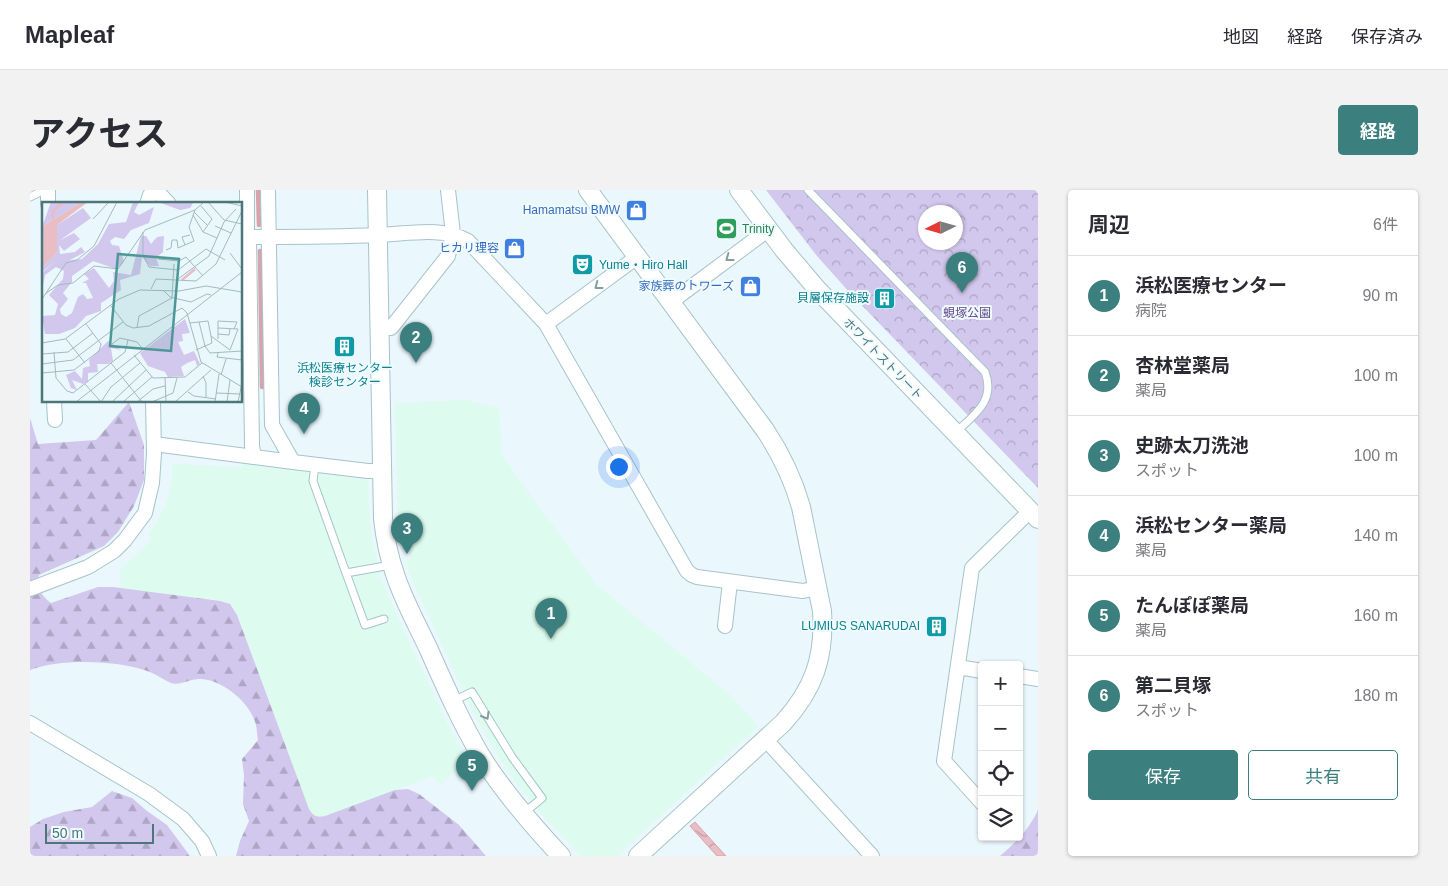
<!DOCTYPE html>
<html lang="ja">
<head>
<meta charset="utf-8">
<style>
	body { margin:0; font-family:Arial,"Noto Sans JP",sans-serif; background:#f2f2f3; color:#2b2b33 }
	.controls { position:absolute; right:15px; bottom:15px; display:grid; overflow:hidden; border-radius:5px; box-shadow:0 1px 4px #0004 }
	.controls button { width:45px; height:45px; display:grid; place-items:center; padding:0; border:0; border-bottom:1px solid #e1e1e2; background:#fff; color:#2b2b33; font:25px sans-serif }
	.compass { position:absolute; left:888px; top:15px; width:45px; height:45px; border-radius:50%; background:#fff; box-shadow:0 1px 4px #0004; rotate:265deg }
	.scale { position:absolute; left:15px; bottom:12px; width:109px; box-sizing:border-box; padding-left:5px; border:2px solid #4c7679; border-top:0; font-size:14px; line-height:18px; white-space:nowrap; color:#4c7679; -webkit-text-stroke:4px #f0fbff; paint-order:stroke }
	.you { position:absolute; left:588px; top:276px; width:18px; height:18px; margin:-12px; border:4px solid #fff; border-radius:50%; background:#1a73e8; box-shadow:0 0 0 8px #1a73e833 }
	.badge { display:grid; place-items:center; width:32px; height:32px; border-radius:50%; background:#3b807f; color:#fff; font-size:16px; font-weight:700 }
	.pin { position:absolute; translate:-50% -41px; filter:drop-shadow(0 1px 2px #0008) }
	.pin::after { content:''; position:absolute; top:26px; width:18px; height:15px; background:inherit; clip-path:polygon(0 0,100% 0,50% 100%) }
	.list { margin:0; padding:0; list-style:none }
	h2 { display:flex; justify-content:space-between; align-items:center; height:65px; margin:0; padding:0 20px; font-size:21px }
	h2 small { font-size:16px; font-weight:400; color:#7c7c81 }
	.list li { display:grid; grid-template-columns:32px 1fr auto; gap:15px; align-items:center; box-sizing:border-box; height:80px; padding:0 20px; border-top:1px solid #e1e1e2 }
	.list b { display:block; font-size:19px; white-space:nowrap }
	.list p { margin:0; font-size:16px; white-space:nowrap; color:#7c7c81 }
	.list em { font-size:16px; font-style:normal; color:#7c7c81 }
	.actions { display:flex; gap:10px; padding:15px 20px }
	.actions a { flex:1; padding:11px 0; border:1px solid #3b807f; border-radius:5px; text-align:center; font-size:18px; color:#3b807f }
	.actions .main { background:#3b807f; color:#fff }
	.icon { flex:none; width:28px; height:28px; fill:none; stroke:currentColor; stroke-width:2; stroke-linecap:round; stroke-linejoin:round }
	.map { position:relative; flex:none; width:1008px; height:666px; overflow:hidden; border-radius:5px }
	header { display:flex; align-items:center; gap:30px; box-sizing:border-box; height:70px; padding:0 25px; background:#fff; border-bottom:1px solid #e1e1e2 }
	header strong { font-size:24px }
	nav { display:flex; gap:28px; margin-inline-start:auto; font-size:18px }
	.intro { display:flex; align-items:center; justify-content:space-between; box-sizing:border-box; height:120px; padding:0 30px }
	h1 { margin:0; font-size:35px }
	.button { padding:12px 22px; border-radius:5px; background:#3b807f; color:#fff; font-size:18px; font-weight:700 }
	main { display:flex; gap:30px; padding:0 30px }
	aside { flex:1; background:#fff; border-radius:5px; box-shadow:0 1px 4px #0004 }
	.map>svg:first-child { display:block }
	.medical { fill:#ddfbee }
	.forest { fill:url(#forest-firs) }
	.park { fill:url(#park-crowns); fill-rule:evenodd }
	.water { fill:url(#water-waves); stroke:#daa3ab }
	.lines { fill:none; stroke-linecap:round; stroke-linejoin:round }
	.stream { stroke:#daa3ab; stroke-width:4.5 }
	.service-casing { stroke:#a6c4c9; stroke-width:9 }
	.minor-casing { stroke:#a6c4c9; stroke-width:16 }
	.tertiary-casing { stroke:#a6c4c9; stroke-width:20 }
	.service { stroke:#fff; stroke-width:7 }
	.minor { stroke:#fff; stroke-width:14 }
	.tertiary { stroke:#fff; stroke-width:18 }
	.oneway { stroke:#829fa1 }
	.labels { text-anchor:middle; stroke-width:4; stroke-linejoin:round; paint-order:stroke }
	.shop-label { font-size:12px; fill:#366cbe; stroke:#f0fbff; text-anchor:end }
	.leisure-label { font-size:12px; fill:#27864d; stroke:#f0fbff; text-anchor:start }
	.culture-label { font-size:12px; fill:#0d838f; stroke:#f0fbff; text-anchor:end }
	.park-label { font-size:12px; fill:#63498b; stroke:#f0fbff }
	.street-label { font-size:12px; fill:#4c7679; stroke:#f0fbff }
	.inset-river { fill:none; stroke:#e8bdc4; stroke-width:2.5 }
	.inset-road { fill:none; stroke:#a2bbc0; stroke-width:1 }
	.view { fill:#4d9897; fill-opacity:0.15; stroke:#4d9897; stroke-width:2.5 }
	.inset-edge { fill:none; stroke:#4c7679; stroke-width:2.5 }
</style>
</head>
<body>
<header>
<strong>Mapleaf</strong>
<nav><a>地図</a><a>経路</a><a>保存済み</a></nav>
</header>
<div class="intro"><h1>アクセス</h1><a class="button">経路</a></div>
<main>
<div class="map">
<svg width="1008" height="666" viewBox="0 0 1008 666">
	<defs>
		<pattern id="forest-firs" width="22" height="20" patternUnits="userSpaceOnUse" patternTransform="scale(1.25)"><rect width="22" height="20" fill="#d2c7ec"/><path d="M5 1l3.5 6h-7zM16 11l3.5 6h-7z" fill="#ada6c4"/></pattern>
		<pattern id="park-crowns" width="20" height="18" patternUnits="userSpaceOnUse" patternTransform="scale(1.25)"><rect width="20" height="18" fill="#d2c7ec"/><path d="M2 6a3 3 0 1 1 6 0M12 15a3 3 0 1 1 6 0" fill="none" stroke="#ada6c4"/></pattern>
		<pattern id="water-waves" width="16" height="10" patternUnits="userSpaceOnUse" patternTransform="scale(1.25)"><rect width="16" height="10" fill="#e8bdc4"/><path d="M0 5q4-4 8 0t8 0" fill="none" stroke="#be9ea4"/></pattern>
	</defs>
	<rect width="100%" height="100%" fill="#eaf7fd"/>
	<path class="medical" d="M437,210l32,8 3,48 94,128 134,111 28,31 -141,130h-36l-39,-41 -26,-32 -23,-35 -21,-37 -59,-129 -6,-16 -2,-6 6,-2 -3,-10 -6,1 -4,-32 -3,-114z
		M142,274l70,3 1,-3 125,16 2,40 2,18 8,37 7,18 60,130 20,37 -26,24 -8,-8 -108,40 -6,1 -7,-2 -3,-6 -72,-194 -17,-14 -100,-13v-19l22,-19 10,-12 -4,-3 9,-13 7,-14 5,-14 3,-16z"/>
	<path class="forest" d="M99,212l15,43v35l-10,26 -16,26 -14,14 -65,29c-2,12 2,21 12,28l47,-16h15l107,14 10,3 7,11 72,194c4,7 8,9 16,7l70,-26 13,-1 11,5 40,31 27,31h-250l4,-15 9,-20 -6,-17 1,-29 -2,-16 16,-19c-1,-5 -1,-10 -2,-15 -5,-22 -33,-45 -55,-46 -10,-1 -21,7 -30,4 -7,-3 -14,-8 -21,-11 -30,-12 -90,-14 -120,-2v-252l8,26 58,-4z
		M82,601l20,7 15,13 20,14 23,31h-160v-29l13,-8 21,-7 28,-5z
		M1008,620v46h-38c17,-15 28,-25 38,-46z"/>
	<path class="park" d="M736,0h272v298l-188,-195 -33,-37zM896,22h30v30h-30z"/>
	<path class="water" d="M665,632l31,34h-9l-27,-30z"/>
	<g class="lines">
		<path class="stream" d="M228,0l1,35
			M230,61l2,136"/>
		<defs>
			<path id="service" d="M778,0l177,182c11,29 -11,43 -30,61
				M0,7l14,-7
				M285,275l-2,16 33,92 45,-8
				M316,383l19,52 19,-6
				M423,511l19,-9 40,65 30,41 -18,15"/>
			<path id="minor" d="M18,0v14
				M126,0l13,14
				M238,0l4,235 21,37 75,9h14
				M117,14l3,-9 5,-5
				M211,47c46,0 92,0 138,-2 29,-1 63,-9 89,6l78,83 141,247 5,4 5,2 106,14 14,-3
				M217,47v-47
				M219,47l3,209 2,11 39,5
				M641,112l98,-73
				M516,134l91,-67
				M350,138h11l57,-72 5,-22 -5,-44
				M24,211l1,19
				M132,255l92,12
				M0,399l58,-22 26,-16 11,-11 20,-27 7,-30 2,-30 -1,-52
				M695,436l5,-44
				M928,477l24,4
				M989,486l19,3
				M0,533l119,71 34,25 19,22 7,15
				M735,549l107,117
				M952,613l-38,-42 28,-193 58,-57"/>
			<path id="tertiary" d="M347,0l6,329c2,17 5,35 11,52 8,27 23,53 35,79 16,36 32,72 52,106 23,37 51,69 80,100
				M558,0l177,240c16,24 28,49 36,77l21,104c3,46 -8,78 -39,112l-145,133
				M709,0l45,60 33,39 221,230"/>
		</defs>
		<use href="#service" class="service-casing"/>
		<use href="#minor" class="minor-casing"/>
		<use href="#tertiary" class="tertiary-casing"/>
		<use href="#service" class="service"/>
		<use href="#minor" class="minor"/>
		<use href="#tertiary" class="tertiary"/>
	</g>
	<defs><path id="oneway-chevron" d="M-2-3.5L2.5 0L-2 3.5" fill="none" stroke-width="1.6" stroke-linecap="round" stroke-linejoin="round" transform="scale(1.25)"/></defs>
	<g class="oneway">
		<use href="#oneway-chevron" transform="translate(699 68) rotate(143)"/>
		<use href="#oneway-chevron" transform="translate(568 96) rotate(143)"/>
		<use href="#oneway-chevron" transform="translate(456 526) rotate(60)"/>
	</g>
	<defs>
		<symbol id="shop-square" viewBox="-11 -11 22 22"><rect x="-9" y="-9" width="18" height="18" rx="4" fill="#3f7fe0" stroke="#f0fbff"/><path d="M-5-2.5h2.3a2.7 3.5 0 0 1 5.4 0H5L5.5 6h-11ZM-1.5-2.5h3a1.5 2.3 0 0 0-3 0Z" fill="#fff"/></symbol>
		<symbol id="stadium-square" viewBox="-11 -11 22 22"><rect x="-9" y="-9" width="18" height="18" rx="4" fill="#2e9e5b" stroke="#f0fbff"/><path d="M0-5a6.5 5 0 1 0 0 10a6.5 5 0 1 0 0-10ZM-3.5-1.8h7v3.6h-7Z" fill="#fff"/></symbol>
		<symbol id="theatre-square" viewBox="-11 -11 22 22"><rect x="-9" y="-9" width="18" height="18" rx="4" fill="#0f9aa8" stroke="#f0fbff"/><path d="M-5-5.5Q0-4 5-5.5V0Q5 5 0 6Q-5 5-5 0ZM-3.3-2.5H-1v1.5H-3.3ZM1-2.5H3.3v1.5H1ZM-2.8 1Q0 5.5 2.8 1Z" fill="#fff"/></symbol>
		<symbol id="building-square" viewBox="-11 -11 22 22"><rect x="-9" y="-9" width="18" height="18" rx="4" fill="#0f9aa8" stroke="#f0fbff"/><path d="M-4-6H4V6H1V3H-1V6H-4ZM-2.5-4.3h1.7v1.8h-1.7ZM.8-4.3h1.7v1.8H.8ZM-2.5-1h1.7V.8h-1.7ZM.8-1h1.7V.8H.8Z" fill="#fff"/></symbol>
	</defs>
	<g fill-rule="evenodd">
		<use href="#shop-square" x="594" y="8" width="25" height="25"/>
		<use href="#stadium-square" x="684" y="26" width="25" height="25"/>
		<use href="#shop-square" x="472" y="46" width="25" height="25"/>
		<use href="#theatre-square" x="540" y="62" width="25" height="25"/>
		<use href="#shop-square" x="708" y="84" width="25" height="25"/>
		<use href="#building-square" x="842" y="96" width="25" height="25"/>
		<use href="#building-square" x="302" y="144" width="25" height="25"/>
		<use href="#building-square" x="894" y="424" width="25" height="25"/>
	</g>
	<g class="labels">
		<g class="shop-label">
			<text x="590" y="24">Hamamatsu BMW</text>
			<text x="469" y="62">ヒカリ理容</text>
			<text x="704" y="100">家族葬のトワーズ</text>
		</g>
		<g class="leisure-label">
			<text x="712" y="43">Trinity</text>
		</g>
		<g class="culture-label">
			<text x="569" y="79" text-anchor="start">Yume・Hiro Hall</text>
			<text x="839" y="112">貝層保存施設</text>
			<text x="315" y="182" text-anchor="middle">浜松医療センター<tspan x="315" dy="14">検診センター</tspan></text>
			<text x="890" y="440">LUMIUS SANARUDAI</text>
		</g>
		<g class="park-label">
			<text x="937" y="127">蜆塚公園</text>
		</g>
		<g class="street-label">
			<text transform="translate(853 169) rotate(46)" y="4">ホワイトストリート</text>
		</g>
	</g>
	<g transform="translate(12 12)">
		<rect width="200" height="200" fill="#eaf7fd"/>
		<path d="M91,0h6l-5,10 5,3 15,-8 -5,16 -18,7 -7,9 -9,-2 -5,4 2,4 7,1 5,16 -8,7 -23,-8 -21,15v6l-9,11 5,6 -8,10 1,5 5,3 6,-4 6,-16 5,-3 4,5 6,-1 -7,-15h-4l7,-4 -5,-5 10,-6 15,20 5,-7 -1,-9 18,3 10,-39h5l5,8 6,-7 7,-1 -1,16 -7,6 3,8h-9l-8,-9 -2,17 -20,6 1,10 -20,13v8l-15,5 -11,12 -16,6h-14l-3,-18 13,-1 3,-11 -9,-9 14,-16 1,-8 -8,-4 -11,8 -2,10 -1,-12 12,-11 28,-3 16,-15 11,-20 17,-2zM116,0h32l3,1 -3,5 -10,2zM66,139l13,9 -10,-2 2,13 -5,3h-11l1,8 -10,1v8l-5,3 -11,-4 5,10 -6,-2 -5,-13 9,-4 7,8 1,-11 7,-2 -1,-6z" fill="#d2c7ec"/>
		<path d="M9,0h30l-39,25zM41,6l8,10 -32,23 15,-8 6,6 -16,12 -5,-6 1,9 15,-2 6,-5 4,5 -24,13 -7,-3 -12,10v-4l15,-16v-27zM143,117l5,14 -8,1 1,7 -5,1 6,13 10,-4 6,13 -3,2 -2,-6 -8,3 -6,4 3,9 -16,1 -3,-5 -17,-6 -8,-13z" fill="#d2c7ec"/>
		<path d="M39,0h7l-31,23v27l-15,16v-41z" fill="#e8bdc4"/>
		<path class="inset-river" d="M11,18v-9l10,-9M140,78l13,-11"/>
		<path class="inset-road" d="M166,0l16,18 18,4M183,0l17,4M159,4l11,13 -9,13M152,10l14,14M151,13l10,17 14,6M51,17l16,-17M173,24l16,7M101,30v23l6,12 29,3 28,-21 19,11M143,43l-3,-8 8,-2M124,48l5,-2 1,-8h5l1,8 16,-7 -5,-14 6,-17M188,51l12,16M116,57l21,2 7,-4 17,19M136,77l31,-23 15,-34 12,-13M109,87l5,-10 40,2 20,-17 26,-53M122,89l6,6 21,5 16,-8 4,1M3,92l13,-9 15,-2 21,-17 24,3 27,-39 50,-20 9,-8M0,97l24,-36 11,-3 17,-14 23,-44h3M68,103l16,20 7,3 16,-2 33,-18 5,5 14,49 41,25M157,120l6,24 5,7 32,-2M148,121l18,-2 3,15 1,7 -16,7M95,126l2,-12 33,-18 2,-34M176,126v-7l19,1 -3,7M176,132l11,1 1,-6M169,134l19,14M24,137l19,24M176,137v-11l20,1 -8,21M0,141l23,-4 54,-40 21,-9 39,1 27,-5 36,6M70,142l8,-6 17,4 5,6M12,150l2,26 11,13 6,2 52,-41 3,-12M176,151l-1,4 25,3M0,152l26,-2 25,-19M92,153l19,23 32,-1 17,-14M69,161l31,39M0,162l31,-4 50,-38M0,171l32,-3 25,-19 2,-7 -15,-20M179,173l5,-16M161,174l3,7v15M123,175l1,25M43,182l16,18M146,190l6,4 22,3M174,191l24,1M34,200l166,-130M59,200l10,-15 29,-24M70,200l34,-32M81,200l29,-25M95,200l16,-13 12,-3M110,200l21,-9 4,-15M133,200l36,-32M173,200l4,-28M185,200l3,-22M196,200l4,-19"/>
		<path class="view" d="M76,52l61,5 -8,92 -61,-5z"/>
		<rect width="200" height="200" class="inset-edge"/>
	</g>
</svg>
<div class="controls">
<button>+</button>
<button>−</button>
<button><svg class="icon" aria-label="locate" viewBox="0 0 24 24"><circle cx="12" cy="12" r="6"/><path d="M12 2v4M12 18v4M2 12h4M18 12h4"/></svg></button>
<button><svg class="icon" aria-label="layers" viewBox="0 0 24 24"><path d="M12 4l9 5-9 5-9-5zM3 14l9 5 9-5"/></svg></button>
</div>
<svg class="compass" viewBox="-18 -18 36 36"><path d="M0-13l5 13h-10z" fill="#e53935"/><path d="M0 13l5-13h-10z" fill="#7c7c81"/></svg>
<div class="scale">50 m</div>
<div class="you"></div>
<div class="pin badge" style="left:521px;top:449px">1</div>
<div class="pin badge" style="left:386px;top:173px">2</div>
<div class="pin badge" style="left:377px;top:364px">3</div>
<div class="pin badge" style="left:274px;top:244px">4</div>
<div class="pin badge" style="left:442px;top:601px">5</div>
<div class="pin badge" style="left:932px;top:103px">6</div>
</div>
<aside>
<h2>周辺<small>6件</small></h2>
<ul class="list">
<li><span class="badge">1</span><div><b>浜松医療センター</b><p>病院</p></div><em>90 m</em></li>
<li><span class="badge">2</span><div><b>杏林堂薬局</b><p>薬局</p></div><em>100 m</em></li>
<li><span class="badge">3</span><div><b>史跡太刀洗池</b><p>スポット</p></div><em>100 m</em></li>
<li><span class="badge">4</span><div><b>浜松センター薬局</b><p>薬局</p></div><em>140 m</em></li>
<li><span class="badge">5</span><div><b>たんぽぽ薬局</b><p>薬局</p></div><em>160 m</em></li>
<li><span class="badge">6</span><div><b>第二貝塚</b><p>スポット</p></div><em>180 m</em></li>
</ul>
<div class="actions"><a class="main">保存</a><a>共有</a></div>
</aside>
</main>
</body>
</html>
